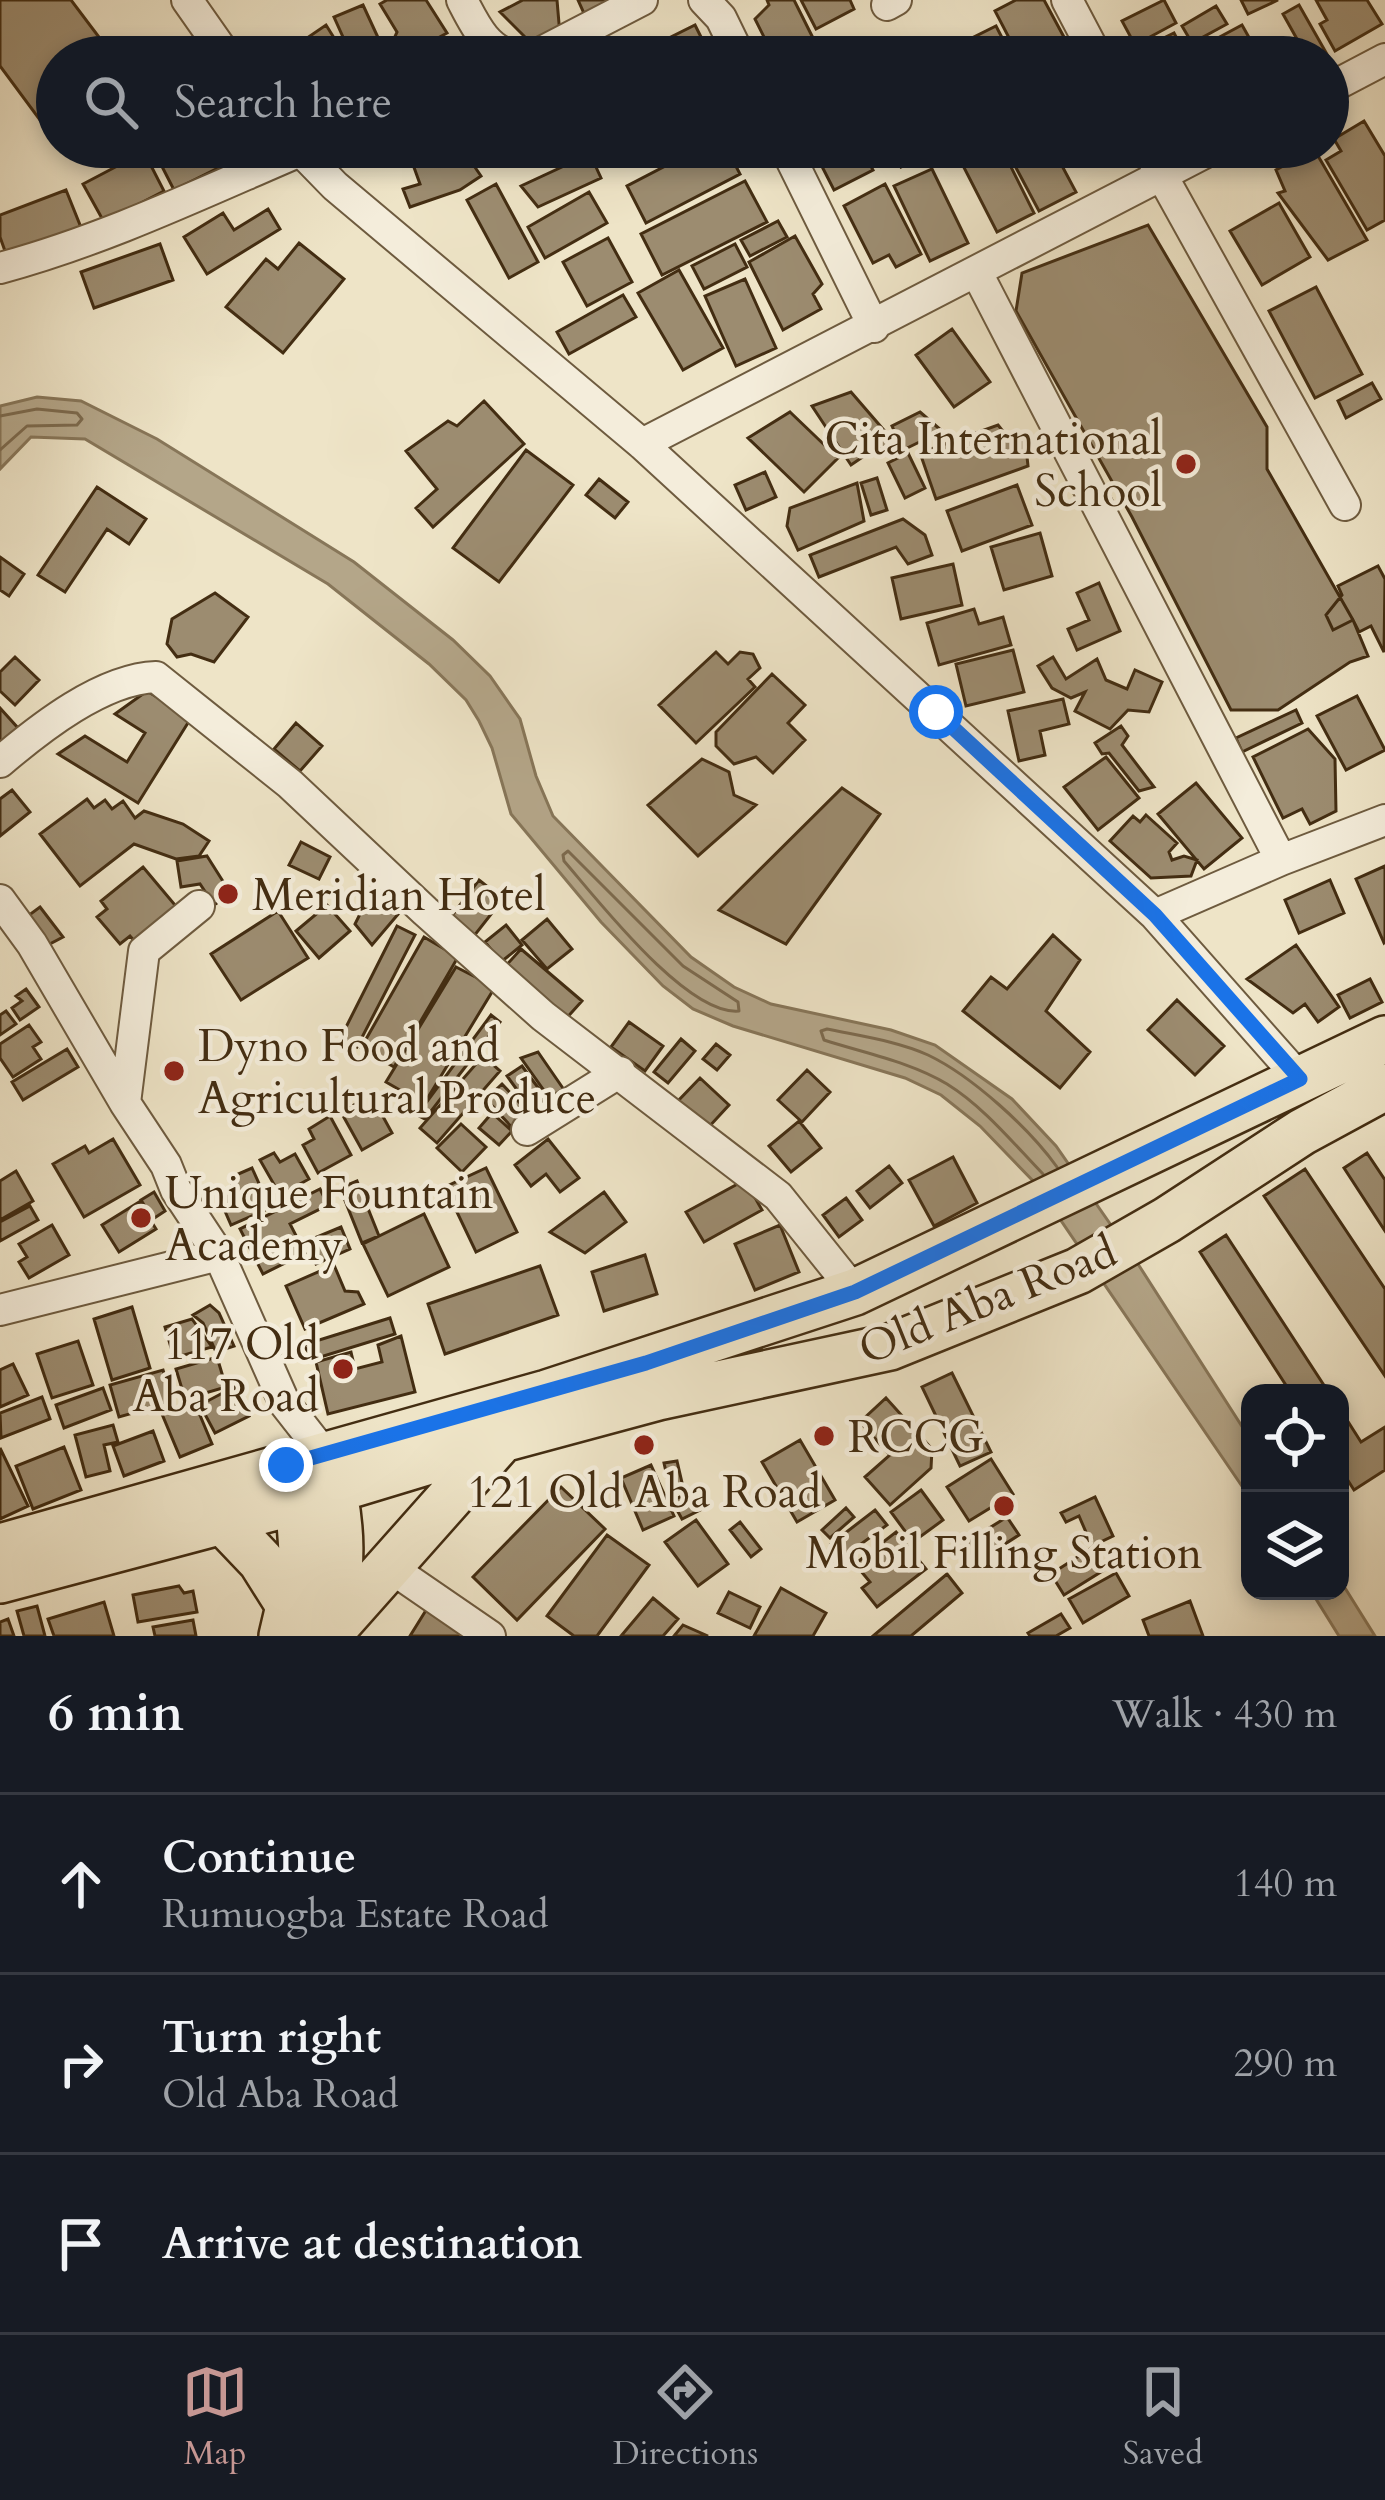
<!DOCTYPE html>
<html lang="en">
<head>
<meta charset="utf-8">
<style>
	body { margin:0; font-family:Cardo,serif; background:#242831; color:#f1f3f6 }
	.controls { position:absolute; right:36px; bottom:36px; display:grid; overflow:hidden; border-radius:24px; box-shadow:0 6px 18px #0003 }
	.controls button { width:108px; height:108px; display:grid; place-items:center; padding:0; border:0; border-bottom:3px solid #363941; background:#171b24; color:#f1f3f6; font:60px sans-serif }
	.stop { position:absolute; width:36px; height:36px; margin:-27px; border:9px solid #1a73e8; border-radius:50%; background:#fff }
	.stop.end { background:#1a73e8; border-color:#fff; box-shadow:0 3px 12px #0008 }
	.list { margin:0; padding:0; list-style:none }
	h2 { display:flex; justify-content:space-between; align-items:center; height:156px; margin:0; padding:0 48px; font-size:51px }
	h2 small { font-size:39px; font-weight:400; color:#9ea1a6 }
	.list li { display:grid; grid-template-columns:78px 1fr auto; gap:36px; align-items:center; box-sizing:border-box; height:180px; padding:0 48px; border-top:3px solid #363941 }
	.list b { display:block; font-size:45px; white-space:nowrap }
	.list p { margin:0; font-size:39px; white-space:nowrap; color:#9ea1a6 }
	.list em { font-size:39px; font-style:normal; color:#9ea1a6 }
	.icon { flex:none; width:66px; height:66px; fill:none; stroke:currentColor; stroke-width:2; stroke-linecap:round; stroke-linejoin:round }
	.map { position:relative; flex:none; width:1385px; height:1636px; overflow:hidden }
	.search { position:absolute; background:#171b24; box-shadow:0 6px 18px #0003; left:36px; right:36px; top:36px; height:132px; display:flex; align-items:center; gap:30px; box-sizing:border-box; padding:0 42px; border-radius:66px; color:#9ea1a6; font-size:45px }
	.sheet { height:696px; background:#171b24 }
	nav { display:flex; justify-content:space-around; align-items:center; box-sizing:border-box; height:168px; border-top:3px solid #363941; background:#171b24; font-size:33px; color:#9ea1a6 }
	nav a { display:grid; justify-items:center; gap:6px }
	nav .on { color:#c59692 }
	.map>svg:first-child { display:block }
	.water { fill:#b4a689; stroke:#877659; stroke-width:3 }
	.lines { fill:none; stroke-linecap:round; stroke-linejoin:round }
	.shore { stroke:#7c6a4e; stroke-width:3 }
	.building { fill:#9c8c70; stroke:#432d12; stroke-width:3 }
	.minor-casing { stroke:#6e5b3f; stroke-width:34 }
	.primary-casing { stroke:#432d12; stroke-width:50 }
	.minor { stroke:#f4eddb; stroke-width:30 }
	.primary { stroke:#eee4c7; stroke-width:45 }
	.route { stroke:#1a73e8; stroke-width:15 }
	.poi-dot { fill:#8f2418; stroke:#f4eddb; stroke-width:4.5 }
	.labels { text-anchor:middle; stroke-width:9; stroke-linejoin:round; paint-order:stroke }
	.poi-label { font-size:45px; fill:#432d12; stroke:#f4eddb; text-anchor:start }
	.street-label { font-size:45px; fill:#432d12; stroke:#f4eddb }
</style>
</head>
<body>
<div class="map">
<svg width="1385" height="1636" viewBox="0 0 1385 1636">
	<rect width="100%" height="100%" fill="#eee4c7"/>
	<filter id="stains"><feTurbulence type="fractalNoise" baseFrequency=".00167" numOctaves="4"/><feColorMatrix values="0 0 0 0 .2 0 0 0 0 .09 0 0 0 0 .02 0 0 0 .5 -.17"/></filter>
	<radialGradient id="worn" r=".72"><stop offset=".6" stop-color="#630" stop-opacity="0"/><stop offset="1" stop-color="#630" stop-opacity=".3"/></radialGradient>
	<path class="water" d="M37,397l44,4 76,38 197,123 99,78 37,36 30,43 16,57 17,40 138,141 43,30 37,17 120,26 44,15 77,54 44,47 82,118 112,175v59l-214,-314 -56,-58 -39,-31 -36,-17 -172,-52 -40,-17 -30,-23 -62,-64 -90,-108 -19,-66 -13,-27 -13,-21 -37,-36 -101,-80 -243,-145 -54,-2 -31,32v-63z
		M1340,1580l35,56h-36l-28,-45h29z"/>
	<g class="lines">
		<path class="shore" d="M0,416l37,-7 40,4 5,6 -5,6 -50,1 -27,24
			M568,851l115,115 55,36 1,9c-52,5 -142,-112 -175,-150l-1,-6z
			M1043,1174c-30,-31 -59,-67 -96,-90 -36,-22 -83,-31 -123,-44l-3,-9 6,-2c33,7 70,12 101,26 44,21 101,73 129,112"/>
	</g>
	<path class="building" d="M0,0h71l43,57h-57v86l-57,-77z
		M387,0h39l21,33 -44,24 -10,-16 4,-9 -17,-28z
		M523,0h34l3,35 -13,10 -21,-7 -26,-26z
		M578,0h43l-34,20z
		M767,0h27l27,54 -47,3 -19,-38 14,-14z
		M801,0h49l4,9 -38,20z
		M1016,0h28l21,39 -34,18h-12l-24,-46z
		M1164,0l12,23 -41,22 -13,-24z
		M1241,0h37l-30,14z
		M1316,0h51l15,24 -47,27 -15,-27 7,-4z
		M363,5l24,52h-35l-18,-40z
		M1299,5l33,58 -4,2v-8h-21l-24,-43z
		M1216,6l11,18 -35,19 -10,-17z
		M326,25l20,32h-58l-3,-4z
		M695,25l16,32h-55l-5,-10z
		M1242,25l18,32h-53l-6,-10z
		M996,26l16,31h-55l-5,-9z
		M1174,33l10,19 -10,5h-49z
		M948,46l5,11 -26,-1z
		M1364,121l21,35v64l-18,10 -41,-70 15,-9 -7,-12z
		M157,147h73l6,12 -62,31 -21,-41z
		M344,147h25l-16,11z
		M440,147h21l20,29 -21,14 -50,17 -7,-18 17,-5 -9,-25z
		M487,147h14l6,10 -10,6z
		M702,147h24l14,27 -94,49 -19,-37z
		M812,147h49l12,23 -39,20z
		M892,147h46l1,3 -38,17z
		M961,147h40l33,66 -37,19 -42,-82z
		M1005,147h47l24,45 -37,19z
		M1314,149l53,91 -39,20 -50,-67 7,-2 -9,-21z
		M144,152l20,39 -60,31 -21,-38z
		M590,154l11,24 -63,29 -17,-21z
		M932,169l36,74 -38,18 -36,-75z
		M745,181l22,41 -105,53 -21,-41z
		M496,184l42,78 -29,16 -42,-78z
		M885,184l36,70 -25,13 -7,-12 -16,8 -29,-57z
		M66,190l16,40 -57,22 -20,-1 -5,-14v-22z
		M589,192l18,31 -62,35 -17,-31z
		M1279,203l31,54 -48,28 -32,-54z
		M268,209l12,20 -73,45 -23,-37 39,-24 11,17z
		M778,221l9,16 -37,19 -9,-16z
		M1148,225l119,202v42l86,151 15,36 -18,6 -72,48h-47l-99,-193 -116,-206 6,-38z
		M795,236l27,48 -9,10 8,15 -38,21 -34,-68z
		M608,238l24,44 -45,24 -24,-44z
		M299,243l45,36 -61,74 -57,-46 40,-48 12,10z
		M160,244l13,36 -79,28 -13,-36z
		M735,244l12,23 -43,22 -12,-23z
		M679,270l44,78 -40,22 -45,-77z
		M745,279l31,69 -40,18 -31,-70z
		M1316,287l46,87 -47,24 -46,-87z
		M623,295l13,22 -67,37 -12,-22z
		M952,329l38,53 -36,25 -38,-52z
		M1372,383l9,16 -35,19 -8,-17z
		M851,392l44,51 -13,13 -12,-4 -19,13 -39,-59z
		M484,401l40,43 -91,83 -17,-19 21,-19 -31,-38 42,-30 9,5z
		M790,412l48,46 -34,34 -56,-54z
		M920,412l22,19 -39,19 -11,-24z
		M998,425l11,14 16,-1 3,28 -92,33 -16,-46z
		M526,450l47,35 -74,97 -46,-34z
		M908,453l17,35 -20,10 -17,-35z
		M765,472l11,25 -30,13 -11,-25z
		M877,478l10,32 -16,5 -10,-32z
		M599,479l29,23 -13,16 -29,-23z
		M857,483l7,38 -66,29 -11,-24 3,-18z
		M1017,485l15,40 -70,26 -15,-40z
		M97,487l49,32 -17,25 -22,-15 -42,63 -27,-17z
		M903,519l22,16 7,20 -24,9 -12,-17 -77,30 -9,-22z
		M1040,533l12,43 -48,14 -13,-43z
		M0,557l24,17 -15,22 -9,-6z
		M953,564l9,41 -61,14 -9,-41z
		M1378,566l7,13 -1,73 -13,-26 -12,6 -6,-12 -20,10 -7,-15 16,-20 -4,-9z
		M1099,583l21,48 -43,19 -9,-21 21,-9 -12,-27z
		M215,593l33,24 -34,45 -23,-8 -14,3 -10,-13 5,-25z
		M974,609l5,15 24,-7 8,28 -72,20 -12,-42z
		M1013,650l11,42 -58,14 -10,-42z
		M716,652l12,12 12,-12 13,2 7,14 -12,11 7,8 -59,56 -37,-38z
		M15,657l24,23 -24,25 -15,-14v-19z
		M1053,657l13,22 31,-20 9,21 21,9 8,-19 27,12 -13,30 -21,-2 -18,19 -35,-18 10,-19 -14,6 -19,-10 -14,-22z
		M772,674l33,31 -17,18 17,17 -32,33 -17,-16 -22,7 -18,-18v-14z
		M147,691l44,27 -53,85 -80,-49 27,-18 42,26 18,-29 -30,-19z
		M1357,696l28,54 -39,20 -29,-54z
		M1063,699l6,25 -29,7 5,24 -26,6 -11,-50z
		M0,708l18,20 -18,16z
		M1296,710l6,13 -60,29 -6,-14z
		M296,723l26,23 -22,25 -26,-22z
		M1121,726l7,10 -6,9 32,42 -15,4 -30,-38 -7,1 -7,-11z
		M1308,729l27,30 1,52 -26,13 -8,-15 -19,9 -30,-61z
		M1106,757l33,41 -41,32 -34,-43z
		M702,759l27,13 5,23 22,10 -58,51 -50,-51z
		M1196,783l46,55 -38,31 -46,-55z
		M842,788l38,26 -94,130 -67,-34z
		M12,790l18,22 -30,24v-37z
		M87,799l7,9 11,-8 7,9 11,-8 12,17 9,-7 39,13 26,17 -10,15 -23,3 -42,-15 -54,42 -40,-52z
		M1146,815l31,28 -8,9 3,8 12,-4 13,4 -6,16 -40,2 -41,-37 23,-25 7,6z
		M301,842l29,15 -11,22 -30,-14z
		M207,856l24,38 -17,11 -14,-21 -19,3 -4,-26z
		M1385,866v76l-1,1 -28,-64z
		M143,867l37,44 -42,34 -8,-9 -10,8 -23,-27 10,-8 -6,-8z
		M479,880l24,19 -29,37 -24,-18z
		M1330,880l14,33 -45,20 -14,-33z
		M374,886l31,20 -33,39 -17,-21z
		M327,905l23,26 -31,27 -23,-27z
		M40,907l23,30 -21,11 -21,-27z
		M278,911l30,47 -67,42 -30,-46z
		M547,919l25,30 -25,20 -25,-29z
		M506,925l16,20 -21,17 -16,-20z
		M397,926l18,9 -58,112 -17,-8z
		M1053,935l27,25 -34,51 44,41 -30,36 -97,-77 28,-34 16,12z
		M424,937l34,20 -64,110 -33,-19z
		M1296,945l43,62 -21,15 -13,-18 -12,9 -46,-34z
		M521,949l61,52 -19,21 -61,-52z
		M456,967l39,20 -71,117 -38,-22z
		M1370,979l12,23 -32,16 -12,-23z
		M26,989l13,18 -19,13 -8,-12 10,-7 -6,-5z
		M1177,1000l47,46 -29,29 -47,-45z
		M6,1011l10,13 -16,11v-20z
		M491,1015l9,7 -75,97 -8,-4z
		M629,1022l34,24 -18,25 -34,-24z
		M29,1025l12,17 -8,5 8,12 -28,18 -13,-19v-14z
		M681,1039l14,12 -27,32 -14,-11z
		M716,1044l14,11 -13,15 -14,-11z
		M67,1049l11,18 -55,33 -11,-18z
		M538,1052l31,45 -14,9 -34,-48z
		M483,1056l17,15 -63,72 -17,-15z
		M522,1066l29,39 -15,11 -29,-40z
		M807,1070l23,22 -28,30 -24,-22z
		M700,1078l29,27 -22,24 -30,-27z
		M502,1084l32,34 -17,15 -31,-34z
		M361,1101l6,10 8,-9 17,31 -30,17 -21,-38z
		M492,1113l20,18 -13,14 -20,-17z
		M330,1116l21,39 -33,18 -15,-28 11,-6 -5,-10z
		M799,1121l22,27 -30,24 -22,-26z
		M461,1124l25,23 -24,25 -25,-24z
		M113,1139l27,46 -56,32 -31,-53 32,-18 4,7z
		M548,1139l31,39 -19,14 -14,-18 -15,12 -16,-21z
		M274,1153l6,9 15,-8 14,25 -29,16 -20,-35z
		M1367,1153l18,27v51l-41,-63z
		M953,1157l24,46 -43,23 -25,-46z
		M889,1166l13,17 -32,25 -13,-17z
		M252,1168l18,40 -39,17 -13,-30 16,-7 -5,-10z
		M486,1168l31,64 -41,20 -31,-65z
		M1305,1169l80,120v87l-121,-180z
		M16,1171l17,30 -33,19v-39z
		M745,1180l17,30 -58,32 -18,-30z
		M357,1181l22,55 -17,7 -22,-55z
		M320,1189l8,16 -38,19 15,29 -42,21 -23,-45z
		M154,1192l11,19 -12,8 -12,-19z
		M604,1192l22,30 -41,31 -35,-21z
		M846,1198l16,22 -23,17 -16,-22z
		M139,1202l17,27 -37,23 -17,-27z
		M30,1206l8,14 -38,21v-19z
		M424,1214l25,53 -61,29 -25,-52z
		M52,1225l17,30 -40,23 -10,-16 8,-5 -8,-13z
		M780,1225l19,47 -44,18 -20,-46z
		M341,1227l9,22 -34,15 -9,-23z
		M1226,1235l103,158h-38l-91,-141z
		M645,1255l12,39 -53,17 -12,-39z
		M334,1265l11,26 13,1 6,12 -59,25 -19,-43z
		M540,1266l18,49 -113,39 -17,-50z
		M210,1305l9,8 15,33 -18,6 -13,-29 -10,-8z
		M132,1307l18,61 -38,12 -18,-61z
		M390,1318l5,16 -81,25 -11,-14z
		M192,1319l20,28 -38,11 -9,-31z
		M401,1336l14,56 -87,22 -12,-52 35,-10 4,17 27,-7 -4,-17z
		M78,1341l15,44 -41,13 -15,-44z
		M217,1357l9,30 -41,12 -9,-30z
		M13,1364l15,31 -28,12v-37z
		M163,1370l9,32 -53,15 -9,-32z
		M952,1373l39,79 -31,14 -38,-79z
		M234,1387l15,29 -34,17 -15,-28z
		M103,1388l8,22 -47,18 -8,-23z
		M42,1397l8,22 -49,19 -1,-25z
		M886,1398l46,51 -1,19 -41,37 -25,-28 25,-22 -30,-33z
		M194,1401l18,43 -32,13 -18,-43z
		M1340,1409l21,33 24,-15v43l-31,20 -14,-22z
		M113,1425l5,17 -14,3 6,26 -24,6 -11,-42z
		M153,1431l11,30 -40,15 -11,-30z
		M800,1440l35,60 -38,22 -35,-60z
		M64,1447l17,43 -48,19 -17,-43z
		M0,1448l28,58 -28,13z
		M991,1459l22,35 -44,27 -22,-34z
		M677,1461l6,26 -13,3 -6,-27z
		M651,1465l23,51 -31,14 -22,-52z
		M561,1487l44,42 -88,91 -44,-43z
		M698,1488l10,18 -26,13 -10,-18z
		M921,1490l22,30 -30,22 -22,-30z
		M1095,1497l18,39 -21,10 -13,-30 -13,6 -5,-9z
		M846,1508l8,9 -24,21 -8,-8z
		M875,1510l12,15 -45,33 -11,-14z
		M1007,1517l12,18 -42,27 -12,-19z
		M696,1520l32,44 -30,22 -33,-44z
		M740,1522l21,27 -10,8 -21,-27z
		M896,1532l30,37 -49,38 -15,-19 8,-6 -15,-18z
		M607,1535l42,30 -52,71h-23l-27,-20z
		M1090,1549l14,21 -40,25 -13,-21z
		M1116,1573l13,23 -46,27 -14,-24z
		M947,1574l15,19 -51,43h-38z
		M179,1586l5,7 9,-2 4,21 -59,10 -5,-27z
		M781,1588l45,25 -13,23h-59z
		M729,1592l31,15 -10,21 -32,-15z
		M653,1598l25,21 -15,17h-42z
		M1190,1601l13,35h-54l-6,-16z
		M104,1602l10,34h-60l-6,-17z
		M37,1606l8,30h-21l-7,-25z
		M428,1607l46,29h-64z
		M1061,1614l9,14 -14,8h-26l-2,-3z
		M8,1619l6,17h-14v-14z
		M193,1620l3,16h-41l-2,-9z
		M683,1625l25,11h-34z"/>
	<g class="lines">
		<defs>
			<path id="minor" d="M187,0l40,57
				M462,0c13,25 24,50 53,57
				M704,0l17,18 19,39
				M1067,0l30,57
				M887,5l9,-5
				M532,57l110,-57
				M1328,89l57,-30
				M297,147l38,39 307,258 513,471 145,164
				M785,147l89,180
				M1146,147l199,358
				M0,268c104,-28 202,-75 300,-117
				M977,273l304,587
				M642,444l574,-297
				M0,762c40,-34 102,-83 156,-85l134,107 135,127 118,105 235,180 77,96
				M0,900l32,44 93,159 41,62 10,25 43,65 66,149 40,51
				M1155,915l126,-55 104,-40
				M125,1103l19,-152 55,-45
				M527,1130l93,-58
				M0,1310l219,-55
				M391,1568l99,68"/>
			<path id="primary" d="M327,1462c17,65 17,107 1,171
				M221,1519l40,42 29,46
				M0,1547l547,-154 308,-101 530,-253
				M0,1580l294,-78 208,-63 156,-42 232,-50 188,-76 89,-51 135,-88 83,-45
				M282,1636l20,-85 -2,-29 -12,-48
				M327,1636l175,-197"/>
		</defs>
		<use href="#minor" class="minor-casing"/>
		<use href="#primary" class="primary-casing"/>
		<use href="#minor" class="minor"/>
		<use href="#primary" class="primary"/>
	</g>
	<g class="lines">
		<path class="route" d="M286,1465l360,-102 209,-71 445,-213 -145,-164 -219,-203"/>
	</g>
	<g class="poi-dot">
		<circle cx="1186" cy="464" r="12"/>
		<circle cx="228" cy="894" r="12"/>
		<circle cx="174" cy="1071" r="12"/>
		<circle cx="141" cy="1218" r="12"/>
		<circle cx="343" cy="1369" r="12"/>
		<circle cx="824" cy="1436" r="12"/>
		<circle cx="644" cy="1445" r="12"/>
		<circle cx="1004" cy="1506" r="12"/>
	</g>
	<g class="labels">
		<g class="poi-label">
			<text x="1162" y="454" text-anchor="end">Cita International<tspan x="1162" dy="52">School</tspan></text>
			<text x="252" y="910">Meridian Hotel</text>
			<text x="198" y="1061">Dyno Food and<tspan x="198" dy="52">Agricultural Produce</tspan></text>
			<text x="165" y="1208">Unique Fountain<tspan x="165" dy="52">Academy</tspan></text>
			<text x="319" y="1359" text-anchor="end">117 Old<tspan x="319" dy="52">Aba Road</tspan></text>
			<text x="848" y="1452">RCCG</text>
			<text x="644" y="1507" text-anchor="middle">121 Old Aba Road</text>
			<text x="1004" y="1568" text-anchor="middle">Mobil Filling Station</text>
		</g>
		<g class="street-label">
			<text transform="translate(987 1299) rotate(-22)" y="16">Old Aba Road</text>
		</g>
	</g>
	<rect width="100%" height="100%" filter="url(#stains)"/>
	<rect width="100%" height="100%" fill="url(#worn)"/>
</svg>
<div class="controls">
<button><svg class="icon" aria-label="locate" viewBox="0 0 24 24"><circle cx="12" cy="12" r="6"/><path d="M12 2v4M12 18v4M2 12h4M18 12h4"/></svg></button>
<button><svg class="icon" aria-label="layers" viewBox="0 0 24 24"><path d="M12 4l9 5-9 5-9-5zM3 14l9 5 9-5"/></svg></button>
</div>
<div class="stop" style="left:936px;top:712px"></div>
<div class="stop end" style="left:286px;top:1465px"></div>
<div class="search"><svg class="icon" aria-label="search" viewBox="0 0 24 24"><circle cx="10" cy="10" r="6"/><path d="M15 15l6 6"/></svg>Search here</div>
</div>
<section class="sheet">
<h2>6 min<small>Walk · 430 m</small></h2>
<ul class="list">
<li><svg class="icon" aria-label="ahead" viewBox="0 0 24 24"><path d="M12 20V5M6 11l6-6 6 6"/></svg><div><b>Continue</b><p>Rumuogba Estate Road</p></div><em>140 m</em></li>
<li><svg class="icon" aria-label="right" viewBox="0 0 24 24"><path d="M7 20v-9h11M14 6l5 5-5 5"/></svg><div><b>Turn right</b><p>Old Aba Road</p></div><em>290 m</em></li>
<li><svg class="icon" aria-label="arrive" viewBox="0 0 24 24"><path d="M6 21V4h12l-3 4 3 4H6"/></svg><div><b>Arrive at destination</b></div></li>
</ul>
</section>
<nav>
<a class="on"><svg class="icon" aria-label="map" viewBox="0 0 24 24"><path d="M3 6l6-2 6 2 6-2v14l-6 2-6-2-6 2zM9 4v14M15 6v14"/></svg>Map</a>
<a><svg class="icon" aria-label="directions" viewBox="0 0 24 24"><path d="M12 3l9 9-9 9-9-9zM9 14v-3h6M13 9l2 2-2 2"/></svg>Directions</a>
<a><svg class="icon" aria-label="saved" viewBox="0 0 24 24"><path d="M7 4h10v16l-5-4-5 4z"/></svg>Saved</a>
</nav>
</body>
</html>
